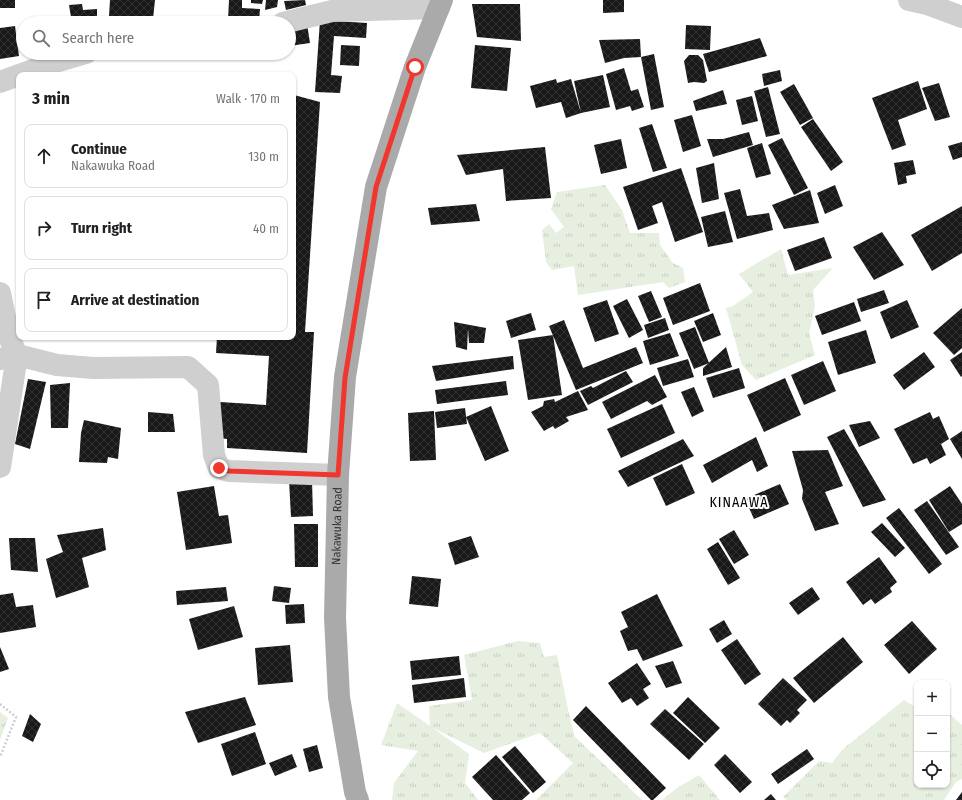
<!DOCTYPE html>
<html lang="en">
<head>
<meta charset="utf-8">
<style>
	body { margin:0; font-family:"Fira Sans Condensed",sans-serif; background:#f2f2f2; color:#202124 }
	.controls { position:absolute; right:12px; bottom:12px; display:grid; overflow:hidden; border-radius:8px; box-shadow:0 1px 3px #0004 }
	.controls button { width:36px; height:36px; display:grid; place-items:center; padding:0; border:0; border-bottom:1px solid #e0e0e0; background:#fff; color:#202124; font:20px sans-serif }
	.stop { position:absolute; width:12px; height:12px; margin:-9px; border:3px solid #f1362d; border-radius:50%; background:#fff }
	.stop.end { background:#f1362d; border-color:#fff; box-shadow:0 1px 4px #0008 }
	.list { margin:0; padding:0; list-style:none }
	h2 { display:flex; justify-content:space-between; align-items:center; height:52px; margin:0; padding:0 16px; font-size:17px }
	h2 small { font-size:13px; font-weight:400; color:#757577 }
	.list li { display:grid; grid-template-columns:26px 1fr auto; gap:12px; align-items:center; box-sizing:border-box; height:64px; margin:0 8px 8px; padding:0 8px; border:1px solid #e0e0e0; border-radius:8px }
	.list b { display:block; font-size:15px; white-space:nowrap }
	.list p { margin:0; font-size:13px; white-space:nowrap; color:#757577 }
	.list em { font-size:13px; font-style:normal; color:#757577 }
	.icon { flex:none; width:22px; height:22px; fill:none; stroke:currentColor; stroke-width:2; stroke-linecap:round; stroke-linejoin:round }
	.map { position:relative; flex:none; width:962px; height:800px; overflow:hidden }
	.search { position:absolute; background:#fff; box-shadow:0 1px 3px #0004; left:16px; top:16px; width:280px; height:44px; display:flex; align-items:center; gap:10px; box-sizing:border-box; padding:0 14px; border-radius:22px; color:#757577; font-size:15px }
	.panel { position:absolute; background:#fff; box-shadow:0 1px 3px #0004; left:16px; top:72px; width:280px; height:268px; border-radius:8px }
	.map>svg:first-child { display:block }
	.park { fill:url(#park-tufts) }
	.building { fill:url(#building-cross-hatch) }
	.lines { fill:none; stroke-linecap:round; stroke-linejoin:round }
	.path { stroke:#cfcfcf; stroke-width:2.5; stroke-dasharray:2 2; stroke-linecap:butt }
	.minor { stroke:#cfcfcf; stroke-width:22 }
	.major { stroke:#aaa; stroke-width:22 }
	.route { stroke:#f1362d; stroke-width:5 }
	.labels { text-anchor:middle; stroke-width:4; stroke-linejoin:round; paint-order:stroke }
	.street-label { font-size:12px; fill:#323232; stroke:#fff }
	.quarter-label { font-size:14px; letter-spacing:1px; fill:#000; stroke:#fff }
</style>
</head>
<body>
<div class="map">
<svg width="962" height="800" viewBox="0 0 962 800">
	<defs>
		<pattern id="park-tufts" width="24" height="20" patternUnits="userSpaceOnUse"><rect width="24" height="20" fill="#e6efe0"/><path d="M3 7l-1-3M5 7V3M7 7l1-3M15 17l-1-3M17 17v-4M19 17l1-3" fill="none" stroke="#c6cdc1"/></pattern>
		<pattern id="building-cross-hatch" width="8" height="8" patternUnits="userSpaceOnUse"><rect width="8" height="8" fill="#191919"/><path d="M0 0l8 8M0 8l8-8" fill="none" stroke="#323232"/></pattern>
	</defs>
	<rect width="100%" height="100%" fill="#fff"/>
	<path class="park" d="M605,185l17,25 8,23h29l1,12 13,18 10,5 2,14 -16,6 -6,-6 -85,13 -4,-29 -22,4 -6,-8 -4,-32 7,-6 7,9 8,-6 -13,-18 6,-17z
		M781,249l7,26 45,-7 -20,22 2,16 -6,27 6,22 -59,25 -14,-15 -16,-57 7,-2 20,-14 -14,-18z
		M518,641l22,2 4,14 13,-2 12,59 6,23 67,63h-106l37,-37 -33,-30 -56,20 -51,-25 36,26 -4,29 13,17h-86l2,-17 24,-32 -37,-6 16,-42 33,23 -1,-20 43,-6 -8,-45z
		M904,700l13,8v77h30v-73l15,13v54l-6,3 -12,18h-157l-4,-3 36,-36 13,2 10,-13z
		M0,712l8,6 -8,22z
		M699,775l21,25h-58l15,-12z"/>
	<path class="building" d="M0,0h15v8h-15z
		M110,0h45l-2,19 -44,-3z
		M229,0h13v8l18,1 -1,13 -31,-2z
		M251,0h12l-1,4 -11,-1z
		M266,0h12l-1,7 -12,3z
		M305,0l1,5 -20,5 -2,-9z
		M603,0h21v12l-21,1z
		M82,4l1,6 14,-1v14h-25l-3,-18z
		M472,4h48l1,37 -44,-4z
		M320,20l47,3 -1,15 -32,-2 -3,39 11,1 -2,17 -25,-1z
		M307,24l3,19 -21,3v-19z
		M686,25l25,1 -1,24 -25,-1z
		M15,26l4,30 -19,3v-31z
		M760,38l7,18 -58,16 -6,-18z
		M640,39l1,18 13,-3 10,53 -13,3 -10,-53 -17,1 -19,5 -6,-23z
		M341,45l19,1 -1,20 -19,-1z
		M475,45l36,3 -4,43 -36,-3z
		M689,55h9l5,5 4,21 -3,2 -10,-1 -6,1 -4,-22z
		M624,68l7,23 7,-2 6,18 -12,4 -2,-5 -14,4 -10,-36z
		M780,70l2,11 -18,5 -2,-12z
		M603,75l7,32 -29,6 -7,-32z
		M556,79l1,4 14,-4 10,34 -15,5 -5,-16 -25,6 -6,-22z
		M918,81l9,28 -29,11 8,25 -14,5 -20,-52z
		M939,83l11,34 -15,4 -13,-33z
		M794,84l19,34 -13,7 -20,-33z
		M768,87l12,47 -14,3 -12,-46z
		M723,90l4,14 -31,7 -3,-10z
		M294,95l26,7 -15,230h9l-7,121 -80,-5v-9l-9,-1 2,-36 46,3 3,-49 -53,-3 1,-16 61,2v-2h15v-232z
		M752,96l6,25 -16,4 -6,-25z
		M692,115l9,31 -18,6 -9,-32z
		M813,119l30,43 -12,9 -30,-44z
		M652,124l15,44 -14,4 -14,-44z
		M749,132l4,13 -40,12 -6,-18h16z
		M782,138l26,50 -14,7 -26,-50z
		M621,139l6,29 -26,6 -7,-29z
		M962,142v15l-9,3 -5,-14z
		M762,143l9,31 -15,4 -9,-30z
		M545,147l6,51 -45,3 -3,-32 -37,6 -9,-20z
		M913,160l3,14 -10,2 1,7 -9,2 -4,-22z
		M714,163l5,36 -17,4 -6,-35z
		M681,168l22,64 -28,10 -13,-40 -10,4 6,17 -20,7 -15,-43z
		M835,185l8,21 -18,8 -8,-21z
		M740,189l7,27 22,-3 4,17 -36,9 -13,-46z
		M810,190l9,33 -35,6 -12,-24z
		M476,204l4,17 -49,4 -3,-17z
		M962,206v47l-30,18 -21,-36z
		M725,211l8,31 -25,5 -7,-30z
		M882,232l22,33 -30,15 -21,-33z
		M824,237l8,21 -37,13 -8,-21z
		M700,283l10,28 -37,14 -10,-27z
		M884,290l5,13 -28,9 -4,-13z
		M651,291l11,26 -13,5 -11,-26z
		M627,299l16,31 -14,8 -16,-32z
		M607,300l12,34 -24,8 -12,-34z
		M907,300l12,27 -28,12 -11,-27z
		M854,302l7,19 -39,14 -7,-19z
		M962,308v40l-8,7 -21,-22z
		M531,313l5,17 -25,8 -5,-17z
		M713,313l8,22 -18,7 -9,-21z
		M665,318l4,12 -21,8 -4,-13z
		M564,320l19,48 53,-21 7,16 -67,27 -27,-64z
		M454,322l32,6 -2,15h-15l-1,-14 -1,21 -11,-3z
		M695,327l14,36 -15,6 -15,-36z
		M866,330l10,33 -38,12 -10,-33z
		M670,333l9,23 -29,9 -7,-24z
		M553,335l9,60 -34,5 -10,-60z
		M726,347l6,20 -29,9v-8z
		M924,352l11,15 -31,23 -11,-15z
		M962,352v24l-1,1 -11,-17z
		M513,356l1,13 -78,12 -4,-15z
		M688,359l6,18 -31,9 -6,-18z
		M823,361l13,30 -32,14 -13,-30z
		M739,368l6,20 -32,10 -7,-20z
		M626,371l7,11 -45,23 -8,-14 11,-5 2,2z
		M655,375l12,22 -15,8 -5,-4 -36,18 -9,-17z
		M785,378l16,37 -37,17 -17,-37z
		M28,379l18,3 -16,67 -15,-5z
		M506,381l2,14 -71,9 -2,-14z
		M70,383l-2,45h-17l-1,-43z
		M694,387l10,24 -12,6 -11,-25z
		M578,391l10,19 -22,7 3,4 -14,8 -2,-3 -9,5 -13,-19 12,-6 1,-5 10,-2 1,3z
		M662,404l13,29 -54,25 -14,-29z
		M491,406l18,45 -24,10 -19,-44z
		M465,408l2,16 -30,4 -2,-16z
		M434,411l2,49 -26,1 -2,-48z
		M148,412l25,2 2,18h-27z
		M930,412l3,7 6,-3 10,23 -8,5 5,11 -16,9 -3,-6 -14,6 -19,-35z
		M84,420l37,8 -3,31 -10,-2 -1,6 -28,-1 2,-29z
		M870,421l10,17 -21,9 -10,-22z
		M844,429l42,71 -23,7 -36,-70z
		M962,431v28l-12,-20z
		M756,437l12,29 -11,6 -5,-12 -40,23 -9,-18z
		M683,439l11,17 -66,31 -10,-16z
		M828,450l15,36 -18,6 14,32 -24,7 -13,-32 1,-9 -11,-39z
		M682,464l13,29 -29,13 -13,-28z
		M289,480h23l1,36 -22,1z
		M780,484l9,20 -35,15 -9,-20z
		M214,486l5,30 9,-1 4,28 -46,7 -9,-58z
		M950,486l12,18v20l-13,8 -20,-32z
		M927,501l32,46 -13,8 -32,-45z
		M899,508l43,56 -13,10 -43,-56z
		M882,523l23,25 -10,9 -24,-25z
		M294,524h24v43h-23z
		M103,528l3,22 -24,8 7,29 -33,11 -10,-39 17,-7 -6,-17z
		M734,530l15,25 -15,9 -15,-25z
		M471,536l8,21 -24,8 -7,-22z
		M9,538h26l3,34 -27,-2z
		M718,542l22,36 -12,7 -21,-36z
		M879,557l18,25 -7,6 2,4 -17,12 -4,-5 -8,6 -17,-23z
		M412,576l29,3 -3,28 -29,-3z
		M274,586l17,2 -2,15 -17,-2z
		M226,587l2,14 -51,4 -1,-14z
		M812,587l8,12 -22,16 -9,-12z
		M13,593l3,14 17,-2 3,22 -36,6v-38z
		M657,594l26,52 -40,15 -6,-12 -9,2 -8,-20 8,-4 -7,-15z
		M304,604l1,19 -19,1 -1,-19z
		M234,606l9,31 -45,13 -9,-31z
		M724,620l8,14 -15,9 -8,-14z
		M912,621l25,28 -28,25 -25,-29z
		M843,637l20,25 -49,41 -21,-25z
		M737,639l24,35 -16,11 -24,-35z
		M290,645l3,37 -35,3 -3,-37z
		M0,647l9,22 -9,3z
		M459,656l2,19 -49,5 -2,-19z
		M673,661l9,22 -16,5 -11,-22z
		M637,663l14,21 -8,5 6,9 -12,8 -6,-8 -9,5 -14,-20z
		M464,678l2,19 -52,6 -2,-18z
		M783,678l24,22 -10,10 3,3 -10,10 -3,-3 -6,6 -23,-22z
		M245,697l11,28 -58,18 -13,-31z
		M688,697l32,31 -15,15 -32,-30z
		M586,706l80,82 -13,12h-2l-78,-80z
		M665,709l39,35 -15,16 -39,-36z
		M30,714l11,10 -8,18 -11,-6z
		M255,732l11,32 -34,12 -11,-32z
		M317,745l6,23 -14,4 -6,-23z
		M515,746l31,36 -13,11 -31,-36z
		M807,749l7,10 -36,25 -7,-10z
		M292,754l5,13 -22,9 -6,-13z
		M725,754l27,28 -12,11 -26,-28z
		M496,755l34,38 -8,7h-29l-21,-23z
		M962,792v8h-6z
		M771,794l5,6h-12z"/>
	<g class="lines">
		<path class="path" d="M0,704l16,13 -16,40"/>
		<path class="minor" d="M909,0l18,4 35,13
			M283,23l49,-12 107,-3
			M0,82l52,-19 34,-10
			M0,293l9,44 8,18 -17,112
			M0,359l17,-4 40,10 36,3 95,-1 20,18 6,70 5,13 10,3 109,4"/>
		<path class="major" id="s1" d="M358,800l-3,-8 -16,-95 -4,-79 3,-143 7,-98 31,-190 39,-120 27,-67"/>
	</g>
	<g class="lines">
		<path class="route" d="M219,468l10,3 109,4 7,-97 31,-191 39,-120"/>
	</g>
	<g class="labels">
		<g class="street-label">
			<text dy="4" stroke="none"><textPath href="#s1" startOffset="276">Nakawuka Road</textPath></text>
		</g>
		<g class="quarter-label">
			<text x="739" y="507">KINAAWA</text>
		</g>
	</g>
</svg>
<div class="controls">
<button>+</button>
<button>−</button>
<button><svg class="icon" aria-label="locate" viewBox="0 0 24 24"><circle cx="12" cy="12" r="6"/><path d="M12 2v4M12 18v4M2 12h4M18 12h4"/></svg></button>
</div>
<div class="stop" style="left:415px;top:67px"></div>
<div class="stop end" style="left:219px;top:468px"></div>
<div class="search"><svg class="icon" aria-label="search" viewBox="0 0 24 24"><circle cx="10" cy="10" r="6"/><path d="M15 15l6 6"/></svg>Search here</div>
<section class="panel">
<h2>3 min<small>Walk · 170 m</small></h2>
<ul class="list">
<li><svg class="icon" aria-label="ahead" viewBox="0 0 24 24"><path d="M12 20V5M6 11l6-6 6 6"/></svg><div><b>Continue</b><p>Nakawuka Road</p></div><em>130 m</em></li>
<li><svg class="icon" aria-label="right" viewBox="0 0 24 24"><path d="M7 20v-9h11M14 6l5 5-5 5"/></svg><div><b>Turn right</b></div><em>40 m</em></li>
<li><svg class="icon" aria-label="arrive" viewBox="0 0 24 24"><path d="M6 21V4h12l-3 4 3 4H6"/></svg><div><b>Arrive at destination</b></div></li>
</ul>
</section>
</div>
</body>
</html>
